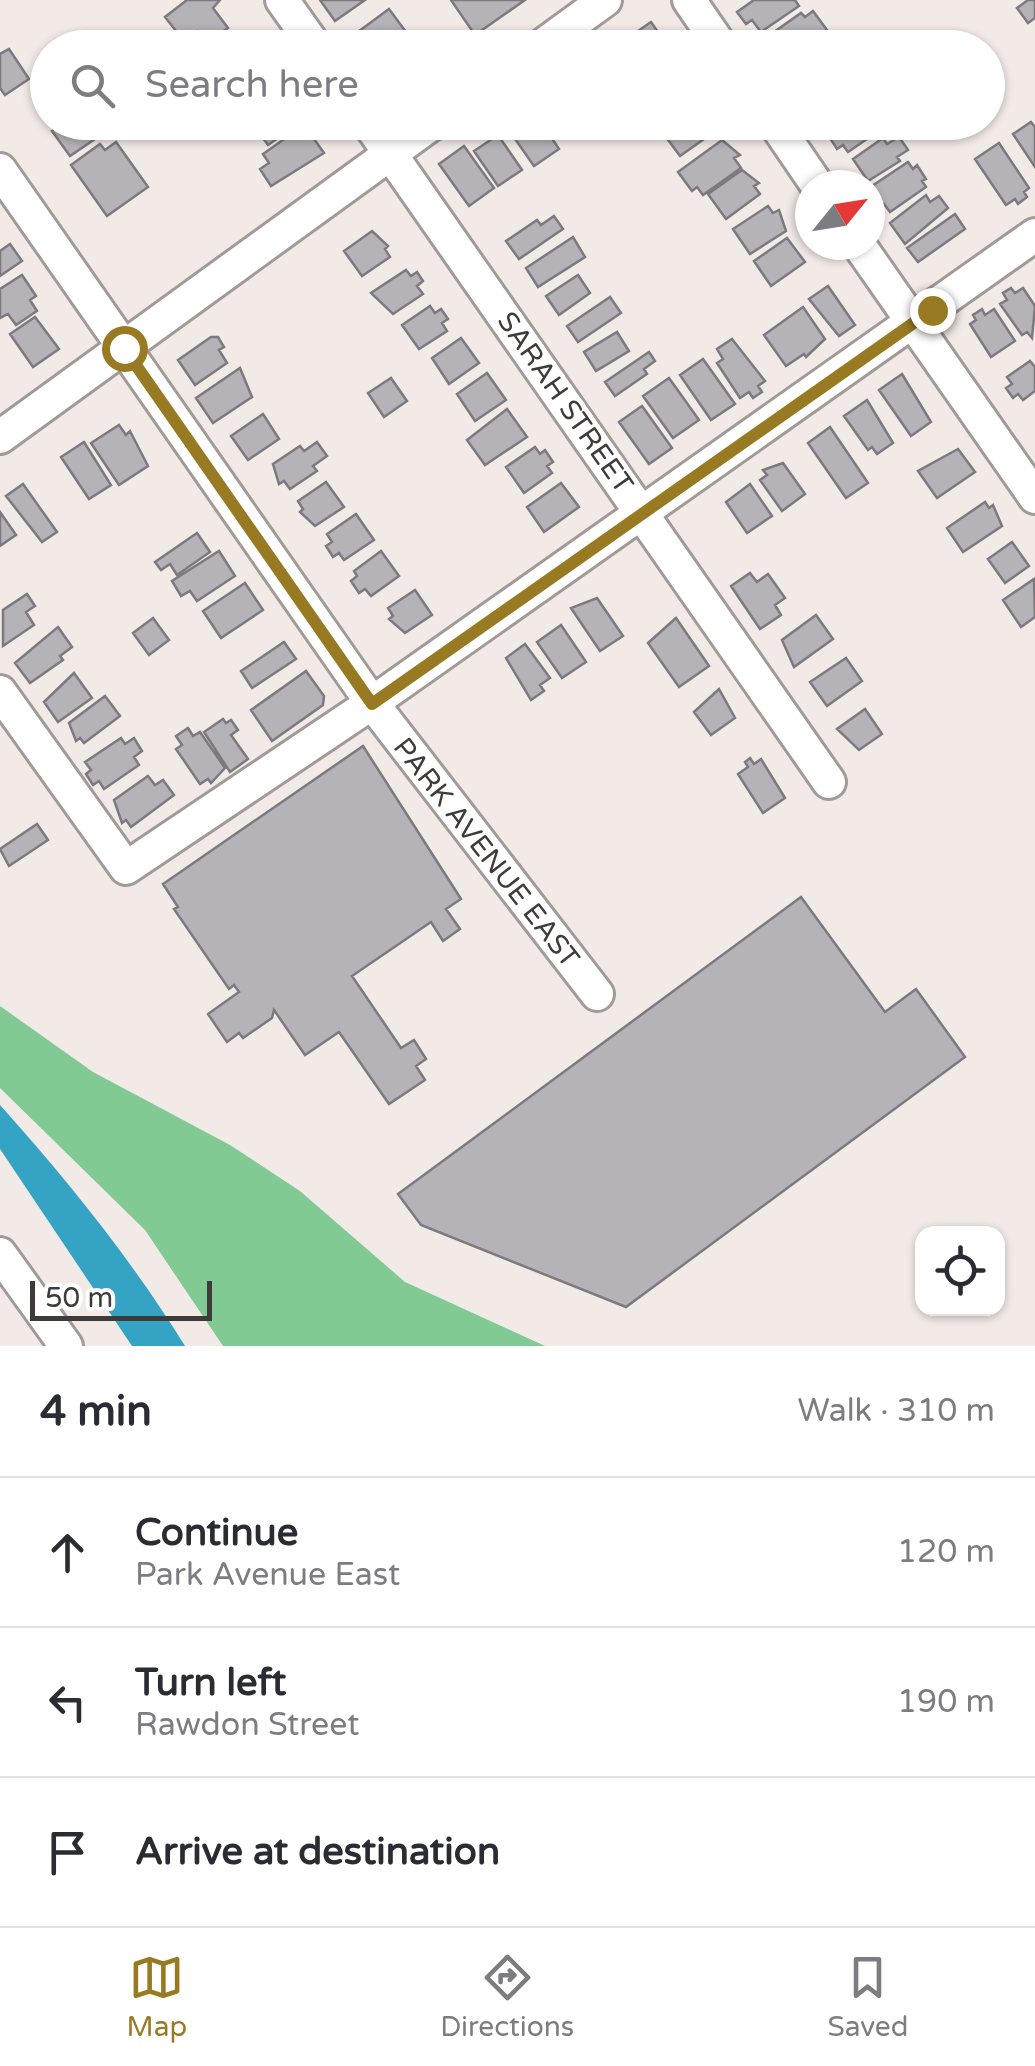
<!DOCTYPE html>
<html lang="en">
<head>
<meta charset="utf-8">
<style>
	body { margin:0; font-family:"Varela Round",sans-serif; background:#f7f7f7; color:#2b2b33 }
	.controls { position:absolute; right:30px; bottom:30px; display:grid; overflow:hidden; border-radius:20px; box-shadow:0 2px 8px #0004 }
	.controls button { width:90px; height:90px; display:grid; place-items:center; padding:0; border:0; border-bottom:2px solid #e1e1e2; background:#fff; color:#2b2b33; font:50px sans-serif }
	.compass { position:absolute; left:795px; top:170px; width:90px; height:90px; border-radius:50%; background:#fff; box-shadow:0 2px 8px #0004; rotate:60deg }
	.scale { position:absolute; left:30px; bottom:25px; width:182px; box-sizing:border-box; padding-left:10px; border:5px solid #3e3b3a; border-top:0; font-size:28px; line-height:35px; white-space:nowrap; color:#3e3b3a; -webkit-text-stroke:8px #fff; paint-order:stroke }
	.stop { position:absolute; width:30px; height:30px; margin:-22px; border:8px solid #977a22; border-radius:50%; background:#fff }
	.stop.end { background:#977a22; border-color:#fff; box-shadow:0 2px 10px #0008 }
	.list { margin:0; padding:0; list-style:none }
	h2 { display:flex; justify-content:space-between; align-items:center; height:130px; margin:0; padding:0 40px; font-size:42px }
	h2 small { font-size:32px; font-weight:400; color:#7c7c81 }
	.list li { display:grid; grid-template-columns:65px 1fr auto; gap:30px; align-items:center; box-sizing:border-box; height:150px; padding:0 40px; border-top:2px solid #e1e1e2 }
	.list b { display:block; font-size:38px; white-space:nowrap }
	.list p { margin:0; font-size:32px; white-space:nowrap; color:#7c7c81 }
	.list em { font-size:32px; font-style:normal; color:#7c7c81 }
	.icon { flex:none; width:55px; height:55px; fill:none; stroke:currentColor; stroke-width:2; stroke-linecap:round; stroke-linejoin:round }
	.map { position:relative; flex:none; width:1035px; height:1346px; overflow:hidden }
	.search { position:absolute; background:#fff; box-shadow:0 2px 8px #0004; left:30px; right:30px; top:30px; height:110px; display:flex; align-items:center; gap:25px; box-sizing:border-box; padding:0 35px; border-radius:55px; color:#7c7c81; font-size:38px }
	.sheet { height:580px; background:#fff }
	nav { display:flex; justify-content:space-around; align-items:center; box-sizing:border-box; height:140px; border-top:2px solid #e1e1e2; background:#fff; font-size:28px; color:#7c7c81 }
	nav a { display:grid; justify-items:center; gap:5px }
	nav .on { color:#977a22 }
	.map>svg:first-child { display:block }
	.forest { fill:#82ca93 }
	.water { fill:#35a3c4 }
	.building { fill:#b5b2b8; stroke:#7d797f; stroke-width:2.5 }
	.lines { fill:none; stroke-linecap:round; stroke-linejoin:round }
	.minor-casing { stroke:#a19a97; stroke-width:38 }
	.minor { stroke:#fff; stroke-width:32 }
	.route { stroke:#977a22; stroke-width:12 }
	.labels { text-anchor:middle; stroke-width:9; stroke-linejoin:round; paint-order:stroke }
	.street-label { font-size:28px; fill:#3e3b3a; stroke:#fff }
</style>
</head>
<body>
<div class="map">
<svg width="1035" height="1346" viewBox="0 0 1035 1346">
	<rect width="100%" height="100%" fill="#f2eae7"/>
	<path class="forest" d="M0,1006l93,66 137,73 70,46 105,91 140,64h-322l-78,-116 -145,-142z"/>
	<path class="water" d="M0,1105c68,76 131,154 185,241h-53l-132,-197z"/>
	<path class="building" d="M187,0h33l-7,8 15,20 -15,11 -3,-5 -7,5 -6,-8 -13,10 -19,-24z
		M320,0h45l-30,21z
		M451,0h74l-50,35z
		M754,0h41l4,6 -38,26 -9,-12 -6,4 -9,-12z
		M1028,0h7v18l-7,5 -11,-15z
		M389,9l20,27 -16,12h-40l-6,-8z
		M813,11l14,19 -25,18h-38l-4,-6 41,-29 4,4z
		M651,22l18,26h-38l-6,-8z
		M9,49l20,30 -24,16 -5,-7v-34z
		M65,122h51l1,2 -47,32 -18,-25z
		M264,122h36l-32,23 -10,-14 8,-5z
		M511,122h30l18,27 -25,17 -28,-40z
		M670,122h47l4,5 -41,29 -20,-27z
		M836,122h43l4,6 -35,24 -5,-7 -6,4 -7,-11 5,-4 -5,-7z
		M1031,122l4,5v40l-22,-33z
		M304,125l20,28 -53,33 -11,-17 9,-6 -6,-9z
		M498,135l24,35 -24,16 -24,-35z
		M899,137l9,13 -11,7 3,4 -32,20 -15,-22 30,-21 4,6z
		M722,140l18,15 -6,3 7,10 -38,27 -6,-8 -5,4 -14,-19z
		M116,142l32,45 -41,29 -36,-51 29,-21 5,6z
		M999,143l30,45 -5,4 3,5 -9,7 -3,-5 -9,6 -31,-46z
		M464,146l30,42 -25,18 -30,-42z
		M908,162l5,7 4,-4 9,14 -4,2 4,6 -36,25 -6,-8 -5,3 -7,-21z
		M742,170l17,13 -5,3 6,8 -34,25 -18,-25z
		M926,195l4,7 9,-6 9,12 -43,36 -15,-21z
		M768,206l5,7 6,-3 7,21 -36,23 -17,-25z
		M955,214l10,15 -47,33 -11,-14z
		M554,216l9,13 -44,30 -13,-18 31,-21 4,5z
		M372,231l16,15 -3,3 5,8 -28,19 -18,-25z
		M573,237l12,20 -47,30 -12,-19z
		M787,238l18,24 -34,24 -17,-25z
		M10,244l12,17 -22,15v-25z
		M406,270l5,6 6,-4 6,9 -6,5 6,8 -30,20 -22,-21z
		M22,275l14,21 -6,4 7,11 -21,14 -8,-11 -8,4v-29z
		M578,275l12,18 -31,22 -13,-19z
		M828,286l27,39 -16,11 -30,-37z
		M1011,288l4,5 8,-5 12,18 -3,32 -5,-6 -5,3 -22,-31 7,-4 -4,-7z
		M610,297l11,16 -43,29 -11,-16z
		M430,306l5,7 6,-4 7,10 -6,4 5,8 -28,18 -17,-24z
		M803,307l22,32 -19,18 -2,-3 -18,12 -22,-31z
		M982,309l3,6 9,-6 21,32 -24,16 -21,-33 6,-4 -3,-5z
		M35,317l24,32 -26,18 -23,-33z
		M617,332l12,19 -33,20 -12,-19z
		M211,337h7l6,10 -5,3 8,13 -32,22 -17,-25z
		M461,338l18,25 -30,21 -17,-26z
		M732,339l33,42 -7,5 4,6 -9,6 -4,-6 -9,6 -23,-35 6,-4 -6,-10z
		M649,352l6,9 -11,8 3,5 -32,22 -10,-14z
		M703,359l32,45 -24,16 -31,-45z
		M1030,361l5,6v24l-12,9 -5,-6 -5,4 -7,-10 6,-4 -5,-7z
		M240,368l12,29 -39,26 -17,-25z
		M487,373l19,27 -31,21 -18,-27z
		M902,374l29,48 -20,14 -32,-46z
		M391,378l16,23 -23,16 -16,-24z
		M669,378l30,42 -26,18 -30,-42z
		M867,400l26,43 -16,11 -5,-7 -4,3 -24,-34z
		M642,406l30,42 -23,16 -30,-42z
		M507,409l20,28 -42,28 -18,-25z
		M263,414l16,25 -31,21 -17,-24z
		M119,425l7,10 4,-4 18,35 -29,19 -28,-42z
		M830,427l38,56 -22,15 -38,-55z
		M84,442l27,43 -22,14 -28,-42z
		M317,442l10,14 -14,10 4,5 -27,18 -6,-8 -5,3 -6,-20 27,-18 4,5z
		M535,447l5,7 5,-4 8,12 -6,4 5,7 -28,20 -18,-26z
		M958,449l17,23 -38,26 -19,-27z
		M783,463l22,31 -23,17 -22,-31 7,-5 -4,-5z
		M326,482l18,25 -29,19 -15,-14 3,-3 -5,-8z
		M561,483l18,24 -35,25 -17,-25z
		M23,484l34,48 -15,10 -36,-46z
		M750,484l22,32 -25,17 -21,-31z
		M985,502l4,6 4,-3 9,21 -39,26 -16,-24z
		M0,512l16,23 -16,11z
		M356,514l18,26 -30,20 -5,-7 -6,4 -7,-11 6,-4 -5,-8z
		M197,533l13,19 -33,23 -7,-11 -9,6 -6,-8z
		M1012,542l17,24 -24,17 -17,-24z
		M219,551l16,25 -38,25 -7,-10 -9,5 -9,-15z
		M381,551l18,25 -28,20 -6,-7 -6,4 -8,-12 6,-5 -3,-5z
		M750,573l7,9 11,-8 17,24 -10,7 6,10 -21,14 -29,-43z
		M1034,579l1,38 -14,10 -18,-27z
		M245,583l18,27 -42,28 -18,-27z
		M415,590l17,25 -27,18 -16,-14 4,-3 -5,-8z
		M27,594l8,12 -9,6 8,13 -31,21v-36z
		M597,598l26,38 -23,15 -29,-43z
		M816,615l17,24 -39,28 -12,-27z
		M153,618l16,22 -20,15 -16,-22z
		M676,618l33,48 -30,21 -31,-44z
		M561,625l25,37 -24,16 -25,-36z
		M58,627l14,20 -12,9 3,4 -33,23 -15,-20z
		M284,642l12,17 -44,29 -11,-17z
		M525,644l25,34 -10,7 4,6 -13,9 -25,-42z
		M846,658l16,23 -35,25 -17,-24z
		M306,671l18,25 -1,9 -51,36 -21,-31z
		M74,673l18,25 -34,24 -14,-20z
		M719,689l16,29 -24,17 -17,-23z
		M105,696l15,20 -36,27 -4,-5 -4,3 -7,-18z
		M865,709l17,25 -23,16 -22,-21z
		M223,719l3,4 5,-3 7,10 -7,5 17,24 -18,13 -26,-40z
		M188,728l5,8 7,-4 25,36 -14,15 -3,-4 -8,5 -24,-35 6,-4 -6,-9z
		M121,738l4,6 9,-6 8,13 -8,6 5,8 -35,24 -5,-8 -6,4 -7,-11 5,-4 -6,-8z
		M363,746l98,153 -15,10 14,20 -17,12 -12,-19 -79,54 49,72 13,-8 12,19 -10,7 9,14 -36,24 -50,-72 -34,23 -31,-45 -2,8 -29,20 -4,-5 -12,9 -19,-28 31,-22 -5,-7 -5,4 -55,-80 4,-2 -15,-23z
		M750,758l4,6 7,-5 24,39 -22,15 -25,-39 10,-7 -3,-5z
		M148,776l7,9 8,-5 11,15 -43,32 -5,-7 -4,3 -8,-23z
		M37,824l11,16 -39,26 -9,-17z
		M801,897l84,115 31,-23 49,68 -339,250 -205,-82 -23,-31z"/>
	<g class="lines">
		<defs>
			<path id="minor" d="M282,0l34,48
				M689,0l33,48
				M539,48l66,-48
				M368,122l461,660
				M774,122l43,63
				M0,170l372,533 225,291
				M859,245l176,252
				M0,437l434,-315
				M0,692l126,176 246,-165 663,-468
				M0,1254l66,92"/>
		</defs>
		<use href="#minor" class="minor-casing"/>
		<use href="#minor" class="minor"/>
	</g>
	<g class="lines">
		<path class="route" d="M124,348l248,356 560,-394"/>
	</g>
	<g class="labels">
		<g class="street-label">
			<text transform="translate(566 402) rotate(55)" y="10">SARAH STREET</text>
			<text transform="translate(487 852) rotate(52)" y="10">PARK AVENUE EAST</text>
		</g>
	</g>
</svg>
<div class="controls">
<button><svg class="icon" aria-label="locate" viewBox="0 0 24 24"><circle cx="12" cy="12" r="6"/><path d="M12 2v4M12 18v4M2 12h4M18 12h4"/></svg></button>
</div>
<svg class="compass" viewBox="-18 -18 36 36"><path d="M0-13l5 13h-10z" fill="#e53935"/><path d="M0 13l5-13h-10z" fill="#7c7c81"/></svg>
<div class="scale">50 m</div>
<div class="stop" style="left:124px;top:348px"></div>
<div class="stop end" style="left:932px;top:310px"></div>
<div class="search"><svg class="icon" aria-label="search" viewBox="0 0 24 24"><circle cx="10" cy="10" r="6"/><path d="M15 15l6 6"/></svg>Search here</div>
</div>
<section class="sheet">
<h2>4 min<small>Walk · 310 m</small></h2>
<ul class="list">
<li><svg class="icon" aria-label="ahead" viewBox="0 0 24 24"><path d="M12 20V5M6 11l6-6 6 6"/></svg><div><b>Continue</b><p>Park Avenue East</p></div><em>120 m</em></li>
<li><svg class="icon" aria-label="left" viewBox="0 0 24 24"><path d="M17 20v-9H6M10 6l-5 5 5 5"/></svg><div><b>Turn left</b><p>Rawdon Street</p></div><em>190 m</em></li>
<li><svg class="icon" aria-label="arrive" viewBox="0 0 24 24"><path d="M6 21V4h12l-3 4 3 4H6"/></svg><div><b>Arrive at destination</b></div></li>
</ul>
</section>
<nav>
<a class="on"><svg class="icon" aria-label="map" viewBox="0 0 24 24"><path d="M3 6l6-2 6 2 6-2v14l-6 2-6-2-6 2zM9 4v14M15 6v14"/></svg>Map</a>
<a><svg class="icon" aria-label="directions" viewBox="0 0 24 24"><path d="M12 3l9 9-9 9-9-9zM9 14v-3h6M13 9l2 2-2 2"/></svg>Directions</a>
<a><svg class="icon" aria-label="saved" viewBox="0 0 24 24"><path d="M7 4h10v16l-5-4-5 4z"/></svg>Saved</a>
</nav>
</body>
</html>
